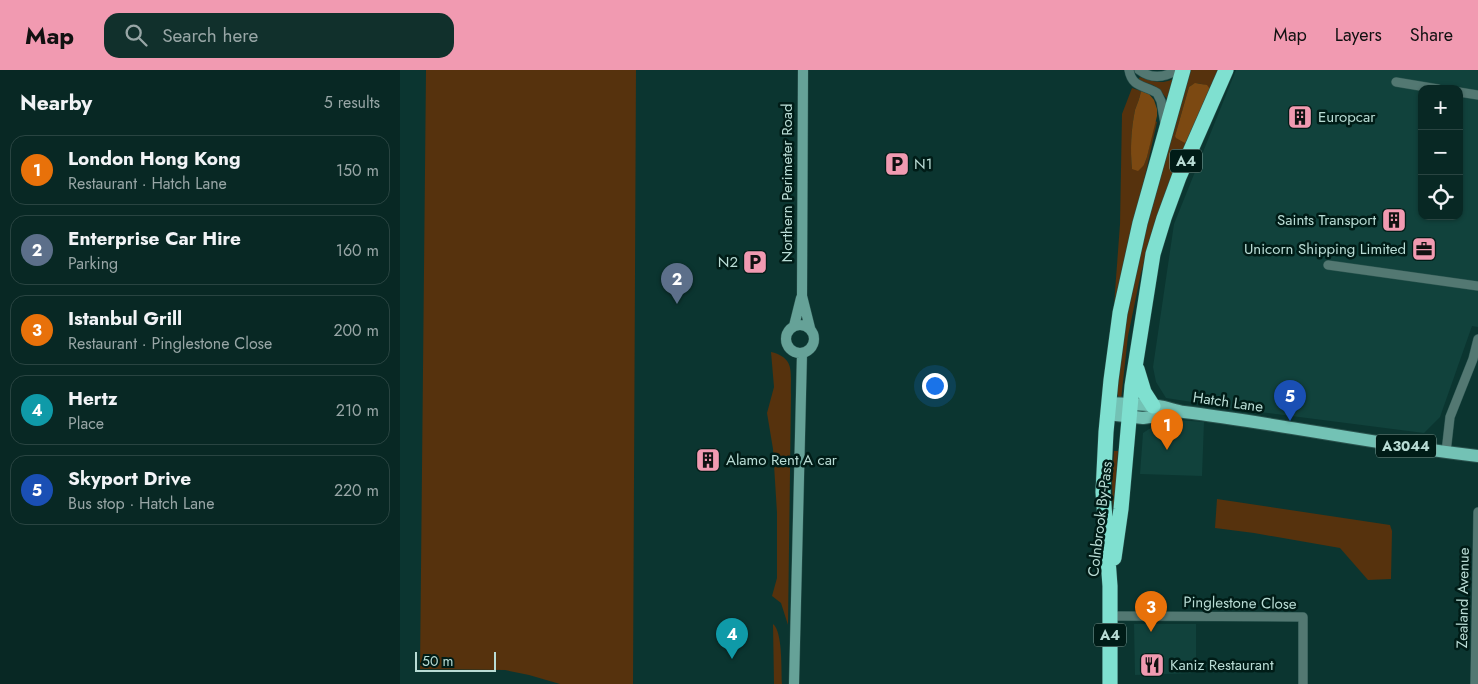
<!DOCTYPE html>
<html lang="en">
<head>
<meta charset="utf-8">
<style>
	body { margin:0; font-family:Jost,sans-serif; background:#11302c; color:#f1f3f6 }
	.controls { position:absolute; right:15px; top:15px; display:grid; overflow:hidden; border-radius:10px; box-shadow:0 1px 4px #0004 }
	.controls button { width:45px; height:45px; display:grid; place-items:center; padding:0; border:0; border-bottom:1px solid #294441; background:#082824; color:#f1f3f6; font:25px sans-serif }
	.scale { position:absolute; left:15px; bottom:12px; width:81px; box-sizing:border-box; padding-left:5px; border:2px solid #b9dcd5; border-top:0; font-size:14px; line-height:18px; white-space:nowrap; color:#b9dcd5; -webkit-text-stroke:4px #001c17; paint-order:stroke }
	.you { position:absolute; left:534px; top:315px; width:18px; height:18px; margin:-12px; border:4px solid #fff; border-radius:50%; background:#1a73e8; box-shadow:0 0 0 8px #1a73e833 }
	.badge { display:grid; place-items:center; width:32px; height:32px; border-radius:50%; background:#f19ab1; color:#fff; font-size:16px; font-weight:700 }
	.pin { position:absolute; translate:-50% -41px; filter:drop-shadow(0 1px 2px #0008) }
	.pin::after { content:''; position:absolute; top:26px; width:18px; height:15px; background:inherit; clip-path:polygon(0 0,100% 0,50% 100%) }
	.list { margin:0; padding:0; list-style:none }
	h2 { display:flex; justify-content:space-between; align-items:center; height:65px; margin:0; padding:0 20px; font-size:21px }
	h2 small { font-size:16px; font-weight:400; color:#98a6a6 }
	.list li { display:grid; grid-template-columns:32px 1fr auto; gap:15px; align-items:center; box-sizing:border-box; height:70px; margin:0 10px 10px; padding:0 10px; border:1px solid #294441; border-radius:15px }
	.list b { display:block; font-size:19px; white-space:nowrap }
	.list p { margin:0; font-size:16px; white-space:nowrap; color:#98a6a6 }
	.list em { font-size:16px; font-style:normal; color:#98a6a6 }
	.icon { flex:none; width:28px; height:28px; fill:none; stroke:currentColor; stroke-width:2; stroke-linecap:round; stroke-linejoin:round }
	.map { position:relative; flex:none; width:1078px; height:614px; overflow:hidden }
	header { display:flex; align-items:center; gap:30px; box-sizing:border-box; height:70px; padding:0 25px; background:#f19ab1; color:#111 }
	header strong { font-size:24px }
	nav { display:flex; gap:28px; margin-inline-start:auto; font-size:18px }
	.search { width:350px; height:45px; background:#11302c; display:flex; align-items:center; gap:12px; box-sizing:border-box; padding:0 18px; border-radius:15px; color:#98a6a6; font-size:19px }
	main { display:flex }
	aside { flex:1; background:#082824 }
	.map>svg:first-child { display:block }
	.built { fill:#11423c; fill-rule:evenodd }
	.green { fill:#56320d }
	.forest { fill:#7c4912 }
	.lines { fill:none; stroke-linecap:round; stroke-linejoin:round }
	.street-casing { stroke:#2a534e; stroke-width:10 }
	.secondary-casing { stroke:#2a534e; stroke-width:11 }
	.primary-casing { stroke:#2a534e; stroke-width:14 }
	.highway-casing { stroke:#2a534e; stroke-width:16 }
	.street { stroke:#537872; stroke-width:9 }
	.secondary { stroke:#66a298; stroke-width:10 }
	.primary { stroke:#73c2b5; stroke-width:12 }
	.highway { stroke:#7fe0d0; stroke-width:15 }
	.labels { text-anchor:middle; stroke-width:5; stroke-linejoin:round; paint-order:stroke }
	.shield { fill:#001c17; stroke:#82a29c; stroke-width:1 }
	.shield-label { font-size:14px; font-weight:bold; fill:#b9dcd5 }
	.poi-label { font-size:15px; fill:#b9dcd5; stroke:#001c17; text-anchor:start }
	.street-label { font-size:15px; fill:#b9dcd5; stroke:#001c17 }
</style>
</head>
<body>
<header>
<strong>Map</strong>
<div class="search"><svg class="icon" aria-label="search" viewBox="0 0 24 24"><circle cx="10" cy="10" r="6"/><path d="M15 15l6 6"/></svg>Search here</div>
<nav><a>Map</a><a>Layers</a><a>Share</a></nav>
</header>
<main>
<aside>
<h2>Nearby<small>5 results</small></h2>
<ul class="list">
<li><span class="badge" style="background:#e8710a">1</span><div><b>London Hong Kong</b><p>Restaurant · Hatch Lane</p></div><em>150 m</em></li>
<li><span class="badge" style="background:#5c6f8a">2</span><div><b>Enterprise Car Hire</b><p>Parking</p></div><em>160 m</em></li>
<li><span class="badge" style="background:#e8710a">3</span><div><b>Istanbul Grill</b><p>Restaurant · Pinglestone Close</p></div><em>200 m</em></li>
<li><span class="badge" style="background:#0f9aa8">4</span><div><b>Hertz</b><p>Place</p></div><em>210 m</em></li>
<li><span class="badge" style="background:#1a4fb4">5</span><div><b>Skyport Drive</b><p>Bus stop · Hatch Lane</p></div><em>220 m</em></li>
</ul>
</aside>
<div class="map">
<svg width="1078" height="614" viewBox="0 0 1078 614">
	<rect width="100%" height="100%" fill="#0b3530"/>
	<path class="built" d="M836,0h242v257l-6,-1 -32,91 -16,16 -180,-23 -78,-12 -10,-16 -3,-15 21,-143zM1022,19h37v127h-37z
		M779,350l25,2 -2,54 -62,-2 3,-41 6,-4 19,-7z
		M734,554h62v49l-61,2z"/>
	<path class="green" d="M26,0h210l-3,614h-73l-31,-9 -24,-5 -85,-1z
		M791,0h28l-9,19c-5,-6 -14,-8 -21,-2l-14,49 12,6 -40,109 -6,22 -13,63 -7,64 -2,-2 -2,-5 9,-74 20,-90z
		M740,7c11,4 21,8 33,2l-5,21 -9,-11 -6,-4 -15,-5z
		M732,18l9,3c-1,7 -4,13 -6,19 -4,20 -5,39 -3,59l12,-4 3,-8 8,-36 2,1 -44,197 7,-95 2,-110z
		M371,282c25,6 19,21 20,43l-3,230 -7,-22 -9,-7 5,-18v-65l-4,-64 -6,-36 7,-26z
		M714,381h4l-3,50 -2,13 -1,-33z
		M817,429l173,26 2,6 -1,48 -23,1 -28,-32 -86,-15 -39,-5z
		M373,554c10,8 8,46 9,60h-8z"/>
	<path class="forest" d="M795,13l12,2 3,4 -23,53 -2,1 -9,-5 -1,-2 14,-49z
		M741,21l8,3 5,6 3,9v7l-10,41 -3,8 -6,6 -6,-2c-2,-20 -1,-39 3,-59 2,-6 5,-12 6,-19z"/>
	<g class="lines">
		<defs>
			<path id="street" d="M729,0c3,18 16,15 28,23l4,8 4,23
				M739,0c12,9 25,8 38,0
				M996,12l42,7
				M1059,22l19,3
				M928,195l150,21
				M1046,382l4,-35 23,-58 5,-20
				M710,546l193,1v67
				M1075,614l3,-172"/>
			<path id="secondary" d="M403,0l-1,226 8,32
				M386 269a14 14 0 1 1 28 0a14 14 0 1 1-28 0Z
				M394,256l7,-28
				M394,614l8,-331"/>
			<path id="primary" d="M709,333c16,1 33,1 49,3 9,1 17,5 26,6 98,12 195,33 294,44
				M707,344l36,4 34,-5"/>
			<path id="highway" d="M737,299l7,23 9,14
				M714,488l7,-49 11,-123 21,-132 11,-36 15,-41 47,-107
				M710,614v-98l-7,-94 3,-60 5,-52 9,-67 20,-90 43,-153"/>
		</defs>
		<use href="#street" class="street-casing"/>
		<use href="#secondary" class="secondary-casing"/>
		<use href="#primary" class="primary-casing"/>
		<use href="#highway" class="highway-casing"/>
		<use href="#street" class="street"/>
		<use href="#secondary" class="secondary"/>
		<use href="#primary" class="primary"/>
		<use href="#highway" class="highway"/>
	</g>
	<defs>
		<symbol id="building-square" viewBox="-11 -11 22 22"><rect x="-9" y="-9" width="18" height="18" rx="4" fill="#f19ab1" stroke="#001c17"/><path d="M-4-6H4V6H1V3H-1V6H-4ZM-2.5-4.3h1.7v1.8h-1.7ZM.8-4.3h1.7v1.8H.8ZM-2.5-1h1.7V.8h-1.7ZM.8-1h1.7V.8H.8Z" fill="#111"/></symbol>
		<symbol id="parking-square" viewBox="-11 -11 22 22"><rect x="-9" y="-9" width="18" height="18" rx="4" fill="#f19ab1" stroke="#001c17"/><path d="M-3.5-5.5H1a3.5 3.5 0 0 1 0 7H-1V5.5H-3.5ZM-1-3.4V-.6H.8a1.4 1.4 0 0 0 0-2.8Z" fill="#111"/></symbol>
		<symbol id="office-square" viewBox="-11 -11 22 22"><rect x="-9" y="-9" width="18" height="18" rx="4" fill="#f19ab1" stroke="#001c17"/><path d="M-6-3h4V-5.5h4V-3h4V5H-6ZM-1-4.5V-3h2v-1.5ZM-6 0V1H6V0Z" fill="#111"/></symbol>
		<symbol id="restaurant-square" viewBox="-11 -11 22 22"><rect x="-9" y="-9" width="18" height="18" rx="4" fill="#f19ab1" stroke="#001c17"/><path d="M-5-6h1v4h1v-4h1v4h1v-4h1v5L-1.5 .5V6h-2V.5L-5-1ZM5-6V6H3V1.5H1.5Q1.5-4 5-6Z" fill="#111"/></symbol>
	</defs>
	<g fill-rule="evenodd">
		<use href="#building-square" x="886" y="33" width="28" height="28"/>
		<use href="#parking-square" x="483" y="80" width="28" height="28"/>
		<use href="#building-square" x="980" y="136" width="28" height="28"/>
		<use href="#office-square" x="1010" y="165" width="28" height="28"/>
		<use href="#parking-square" x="341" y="178" width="28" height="28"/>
		<use href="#building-square" x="294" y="376" width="28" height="28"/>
		<use href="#restaurant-square" x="738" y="581" width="28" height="28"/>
	</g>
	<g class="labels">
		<g class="shield">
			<rect x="770" y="79.5" width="32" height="23" rx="4"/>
			<rect x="976" y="364.5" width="60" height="23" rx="4"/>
			<rect x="694" y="553.5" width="32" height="23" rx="4"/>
		</g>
		<g class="shield-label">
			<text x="786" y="96">A4</text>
			<text x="1006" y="381">A3044</text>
			<text x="710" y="570">A4</text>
		</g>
		<g class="poi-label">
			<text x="918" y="52">Europcar</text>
			<text x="514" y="99">N1</text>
			<text x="976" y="155" text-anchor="end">Saints Transport</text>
			<text x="1006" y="184" text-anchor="end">Unicorn Shipping Limited</text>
			<text x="338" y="197" text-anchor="end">N2</text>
			<text x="326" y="395">Alamo Rent A car</text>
			<text x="770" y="600">Kaniz Restaurant</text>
		</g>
		<g class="street-label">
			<text transform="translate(387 113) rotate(-90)" y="5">Northern Perimeter Road</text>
			<text transform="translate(828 332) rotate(8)" y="5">Hatch Lane</text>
			<text transform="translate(700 449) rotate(-83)" y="5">Colnbrook By-Pass</text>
			<text transform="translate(1063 528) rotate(-89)" y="5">Zealand Avenue</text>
			<text transform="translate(840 533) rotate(1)" y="5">Pinglestone Close</text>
		</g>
	</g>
</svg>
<div class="controls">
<button>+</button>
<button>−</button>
<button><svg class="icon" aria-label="locate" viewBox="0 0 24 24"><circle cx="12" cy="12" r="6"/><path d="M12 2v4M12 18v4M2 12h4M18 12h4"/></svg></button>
</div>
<div class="scale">50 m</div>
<div class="you"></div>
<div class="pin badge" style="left:767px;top:380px;background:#e8710a">1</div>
<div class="pin badge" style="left:277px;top:234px;background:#5c6f8a">2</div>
<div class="pin badge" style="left:751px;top:562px;background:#e8710a">3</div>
<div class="pin badge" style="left:332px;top:589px;background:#0f9aa8">4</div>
<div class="pin badge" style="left:890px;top:351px;background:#1a4fb4">5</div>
</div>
</main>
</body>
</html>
